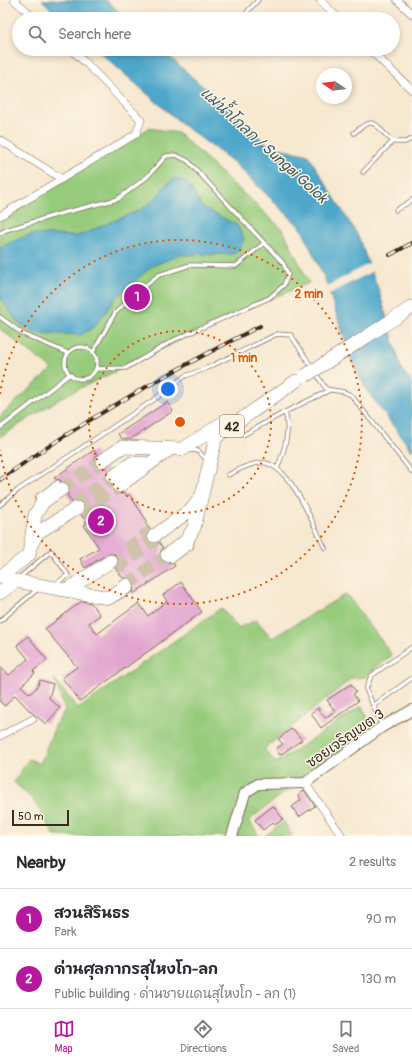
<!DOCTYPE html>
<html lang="en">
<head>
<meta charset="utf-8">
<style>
	body { margin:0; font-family:Pangolin,"Playpen Sans Thai",sans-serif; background:#f2f2f3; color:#2b2b33 }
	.compass { position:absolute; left:316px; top:68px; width:36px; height:36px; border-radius:50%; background:#fff; box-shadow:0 2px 6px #0003; rotate:283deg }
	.scale { position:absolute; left:12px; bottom:10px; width:57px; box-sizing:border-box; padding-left:4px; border:2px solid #3b2a1e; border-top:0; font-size:11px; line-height:14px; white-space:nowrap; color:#3b2a1e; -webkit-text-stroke:3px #fcf5e5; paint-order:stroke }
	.you { position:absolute; left:168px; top:389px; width:14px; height:14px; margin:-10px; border:3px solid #fff; border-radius:50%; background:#1a73e8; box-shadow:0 0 0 6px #1a73e833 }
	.badge { display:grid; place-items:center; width:26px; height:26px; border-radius:50%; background:#b5179e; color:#fff; font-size:13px; font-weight:700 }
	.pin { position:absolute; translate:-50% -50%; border:2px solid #fff; box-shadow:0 1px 4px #0006 }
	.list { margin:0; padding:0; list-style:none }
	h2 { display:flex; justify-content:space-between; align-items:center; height:52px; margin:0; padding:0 16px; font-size:17px }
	h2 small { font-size:13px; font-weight:400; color:#7c7c81 }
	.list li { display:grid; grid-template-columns:26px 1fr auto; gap:12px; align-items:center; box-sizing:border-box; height:60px; padding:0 16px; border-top:1px solid #e1e1e2 }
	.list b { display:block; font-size:15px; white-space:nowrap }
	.list p { margin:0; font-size:13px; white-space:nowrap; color:#7c7c81 }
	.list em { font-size:13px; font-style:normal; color:#7c7c81 }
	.icon { flex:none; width:22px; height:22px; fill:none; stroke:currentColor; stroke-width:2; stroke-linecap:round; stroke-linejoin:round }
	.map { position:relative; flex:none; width:412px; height:836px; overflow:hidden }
	.search { position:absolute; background:#fff; box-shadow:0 2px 6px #0003; left:12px; right:12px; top:12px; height:44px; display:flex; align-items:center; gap:10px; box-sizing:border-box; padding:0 14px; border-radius:22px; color:#7c7c81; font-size:15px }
	.sheet { height:172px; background:#fff }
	nav { display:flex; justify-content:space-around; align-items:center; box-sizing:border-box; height:56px; border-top:1px solid #e1e1e2; background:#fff; font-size:11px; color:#7c7c81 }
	nav a { display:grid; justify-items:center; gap:2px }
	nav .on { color:#b5179e }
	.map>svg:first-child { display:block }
	.green { fill:#96cb7c; stroke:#687a4d }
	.water { fill:#4ea7cb; stroke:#446874 }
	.pier { fill:#f7e8d0 }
	.building { fill:#e1a2cf }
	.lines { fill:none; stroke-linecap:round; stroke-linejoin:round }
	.highway-tunnel { stroke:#d1c2ac; stroke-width:13; stroke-dasharray:13 6; stroke-linecap:butt }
	.lane-casing { stroke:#7d6c5c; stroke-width:5 }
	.street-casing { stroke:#7d6c5c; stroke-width:8 }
	.secondary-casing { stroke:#7d6c5c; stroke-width:12 }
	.highway-casing { stroke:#7d6c5c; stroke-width:14 }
	.lane { stroke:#fff; stroke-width:3.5 }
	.street { stroke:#fff; stroke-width:7 }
	.secondary { stroke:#fff; stroke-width:10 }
	.highway { stroke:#fff; stroke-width:13 }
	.rail-casing { stroke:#3b2a1e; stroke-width:4 }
	.rail { stroke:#fcf5e5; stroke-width:2.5; stroke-dasharray:8; stroke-linecap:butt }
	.highway-bridge-casing { stroke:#7d6c5c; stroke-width:14; stroke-linecap:butt }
	.highway-bridge { stroke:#fff; stroke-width:13 }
	.ring { fill:none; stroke:#df570d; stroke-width:2; stroke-dasharray:2 4 }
	.labels { text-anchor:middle; stroke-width:3; stroke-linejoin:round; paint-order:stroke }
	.shield { fill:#fcf5e5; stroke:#75675a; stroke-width:1 }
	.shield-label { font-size:13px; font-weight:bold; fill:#3b2a1e }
	.street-label { font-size:14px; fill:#3b2a1e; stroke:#fcf5e5 }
	.water-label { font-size:15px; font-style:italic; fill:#435c63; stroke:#fcf5e5 }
	.centre { fill:#df570d; stroke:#fcf5e5; stroke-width:2 }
	.ring-label { font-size:12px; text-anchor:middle; font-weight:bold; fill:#df570d; stroke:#fcf5e5; stroke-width:3; stroke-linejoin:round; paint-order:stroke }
</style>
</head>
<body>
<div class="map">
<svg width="412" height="836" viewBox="0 0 412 836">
	<rect width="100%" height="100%" fill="#fcf5e5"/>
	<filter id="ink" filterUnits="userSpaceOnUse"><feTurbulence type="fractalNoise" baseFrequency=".025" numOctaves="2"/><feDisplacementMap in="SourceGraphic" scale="8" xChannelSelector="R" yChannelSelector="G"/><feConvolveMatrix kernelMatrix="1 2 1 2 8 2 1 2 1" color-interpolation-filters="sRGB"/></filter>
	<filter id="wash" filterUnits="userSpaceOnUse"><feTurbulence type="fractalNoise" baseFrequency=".012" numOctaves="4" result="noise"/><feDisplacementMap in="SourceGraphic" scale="16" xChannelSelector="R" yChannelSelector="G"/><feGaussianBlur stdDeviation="0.9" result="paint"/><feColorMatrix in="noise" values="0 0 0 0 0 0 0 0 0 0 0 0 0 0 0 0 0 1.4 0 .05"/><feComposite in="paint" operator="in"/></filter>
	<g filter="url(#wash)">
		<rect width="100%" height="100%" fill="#f7e8d0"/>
		<path class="green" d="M149,128l29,5 105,97 26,53 -71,29 -174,84 -64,41v-21l52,-47 -52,-40v-109z
			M346,594l46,61 -26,22 -14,1 -88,71 12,14 86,-57 11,25 -80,55 -44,34 10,16h-204l-22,-36 -19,-18 15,-23 11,5 16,-40 9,-14 -11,-32 24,31 143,-101 17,20 18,-8 16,18z
			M284,821l8,15h-27z"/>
		<path class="water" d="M42,0h64l21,19h-65z
			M96,49h65l107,96 40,10 50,81 21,55 22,76 11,17v67l-44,-59 -14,-24 -29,-89 -24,-51 -69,-67 -49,-36z
			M175,178l13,5 14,24 35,18 7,13 -4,11 -7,5 -53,1 -28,11 -35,31 -23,30 -13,8 -46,-2 -18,-11 -17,-25v-49l4,-3 28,-11 45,2 63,-26 14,-10 13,-16z"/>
		<path class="pier" d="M370,263l3,8 -44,23 -3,-7z"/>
		<g id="blocks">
			<path class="building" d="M167,402l6,9 -42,28h-9l-4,-5z
				M94,450l3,4 -2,4v7l4,3h7l2,2 -3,8 2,4 4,3 2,6 6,3 5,-1 2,3 3,-2 18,27 -2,2 5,6 -4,8 4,6 9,-1 4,6 -3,4v7l4,3 10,2 1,2 -42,28 1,-13 -4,-3h-7l-8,-10 4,-7 -4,-7h-8l-22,14 -5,-9 19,-11 -15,-23 3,-2 -6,-8 4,-7 -1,-5 -7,-3 -5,2 -5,-7 3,-6 -2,-5 -14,-6z
				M181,582l21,30 -122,89 -18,-23 15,-11 -32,-38 37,-28 9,2 9,12 -11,8 8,11 42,-31 9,13 19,-15 -4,-6z
				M28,636l19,24 -14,11 2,2 -14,13 9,8 7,-7 3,-7 13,4 -4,14 11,10 -14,16 -16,-13 -15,-16 -10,11 -5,-4v-35l9,8 19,-16 -11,-14z
				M351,684l5,8 -3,2 5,7 -37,27 -10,-15 7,-5 7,10 10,-7 -8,-11z
				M291,729l2,2 1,-1 8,10 -22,15 -4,-6 7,-5 -5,-5z
				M304,790l11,16 -16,11 -7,-10 9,-7 -3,-5z
				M273,806l10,13 -8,6 -2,-3 -10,8 -8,-10z"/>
		</g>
	</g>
	<g filter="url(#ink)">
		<use href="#blocks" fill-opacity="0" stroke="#7d6c5c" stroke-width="1"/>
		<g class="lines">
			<path class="highway-tunnel" d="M62,489l40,-28
				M74,504l39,-27
				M80,512l39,-26
				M127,549l24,-18
				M116,568l40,-29
				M127,585l40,-30"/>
			<defs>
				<path id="lane" d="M246,19l1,-7 11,-12
					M326,19l7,-6
					M354,133c25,-22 21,-2 41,9h10l7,-3
					M363,172l30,-31
					M396,210l16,-10
					M0,233l6,-3 53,-16 59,-15 29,-22 19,-21 10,-1 12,6 95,102 5,11 -4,11 -15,13 -95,42 -48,28 -30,1
					M0,317l23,17 45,19
					M65 363a16 16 0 1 1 32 0a16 16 0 1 1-32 0Z
					M93,352l22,-39 26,-24 18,-14 31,-10 46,1 28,-23
					M0,428l70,-54
					M243,435l42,-23 45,-22
					M190,450l8,1 8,8
					M277,469c7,-18 14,-38 8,-57
					M228,475c10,-5 26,-14 38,-12 27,7 47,62 59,85
					M37,502l1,-6 20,-14
					M0,505l18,-15 137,-91 30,-23 20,-7 72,-35 14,1 35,54 18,3 7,3 61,77
					M172,561l19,-14 1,-6
					M19,578l32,-27 17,24 -14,10
					M118,598l13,-8
					M0,621l39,-33
					M373,706l39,-28
					M382,726l-16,-37 5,-13 41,-29"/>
				<path id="street" d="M14,0l22,19
					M320,0l19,19
					M397,0l15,14
					M369,49l43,41
					M0,140l62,39
					M0,216l136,-82 5,-14 -54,-56 -17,-15
					M0,736l33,-17
					M305,783l37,53"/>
				<path id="secondary" d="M232,836l13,-43 13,-9 47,-1 77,-56 30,-17"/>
				<path id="highway" d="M366,337l46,-30
					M102,461l20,-14 61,2 41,-27
					M113,477l19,-14 18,1
					M119,486l51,-37
					M154,536l38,-27 8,-11
					M32,543l5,-10 40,-25
					M167,555l19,-14 8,-13 22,-91 80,-56
					M0,577l29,-22 6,-40 8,-13 19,-13
					M67,590l44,-29
					M0,593l16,-12 93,17 18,-13"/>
			</defs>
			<use href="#lane" class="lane-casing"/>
			<use href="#street" class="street-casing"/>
			<use href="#secondary" class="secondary-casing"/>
			<use href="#highway" class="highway-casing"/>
			<use href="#lane" class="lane"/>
			<use href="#street" class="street"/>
			<use href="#secondary" class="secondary"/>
			<use href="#highway" class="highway"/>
			<defs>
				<path id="rail" d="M390,255l22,-12
					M0,480c81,-59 170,-108 260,-154"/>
			</defs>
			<use href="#rail" class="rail-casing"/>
			<use href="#rail" class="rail"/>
			<defs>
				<path id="highway-bridge" d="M305,376l61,-39"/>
			</defs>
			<use href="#highway-bridge" class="highway-bridge-casing"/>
			<use href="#highway-bridge" class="highway-bridge"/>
		</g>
	</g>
	<g class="ring">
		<circle cx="180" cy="422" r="91"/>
		<path d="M0 394A182 182 0 1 1 0 450"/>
	</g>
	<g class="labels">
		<rect class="shield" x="220" y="415" width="24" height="22" rx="3"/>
		<g class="shield-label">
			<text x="232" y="431">42</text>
		</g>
		<g class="street-label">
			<text transform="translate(345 738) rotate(-35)" y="5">ซอยเจริญเขต 3</text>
		</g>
		<g class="water-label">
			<text transform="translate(264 145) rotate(42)" y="5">แม่น้ำโกลก / Sungai Golok</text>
		</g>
	</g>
	<circle cx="180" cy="422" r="6" class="centre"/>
	<g class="ring-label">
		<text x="309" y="298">2 min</text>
		<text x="244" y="362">1 min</text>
	</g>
</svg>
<svg class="compass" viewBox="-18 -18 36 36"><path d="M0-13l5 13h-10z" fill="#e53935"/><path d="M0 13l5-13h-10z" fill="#7c7c81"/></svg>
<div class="scale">50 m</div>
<div class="you"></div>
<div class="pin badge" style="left:137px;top:297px">1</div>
<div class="pin badge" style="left:101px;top:521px">2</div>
<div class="search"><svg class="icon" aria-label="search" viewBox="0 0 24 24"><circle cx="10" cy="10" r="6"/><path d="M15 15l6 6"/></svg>Search here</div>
</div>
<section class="sheet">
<h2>Nearby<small>2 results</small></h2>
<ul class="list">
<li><span class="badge">1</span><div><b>สวนสิรินธร</b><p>Park</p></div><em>90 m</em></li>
<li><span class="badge">2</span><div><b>ด่านศุลกากรสุไหงโก-ลก</b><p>Public building · ด่านชายแดนสุไหงโก - ลก (1)</p></div><em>130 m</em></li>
</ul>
</section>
<nav>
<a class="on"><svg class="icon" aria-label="map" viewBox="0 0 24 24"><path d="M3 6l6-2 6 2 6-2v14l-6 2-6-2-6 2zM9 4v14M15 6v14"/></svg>Map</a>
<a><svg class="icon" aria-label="directions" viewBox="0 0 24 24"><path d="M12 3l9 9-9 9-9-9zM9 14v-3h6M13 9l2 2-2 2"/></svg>Directions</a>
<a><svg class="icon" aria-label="saved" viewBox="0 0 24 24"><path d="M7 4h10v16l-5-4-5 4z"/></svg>Saved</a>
</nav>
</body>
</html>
